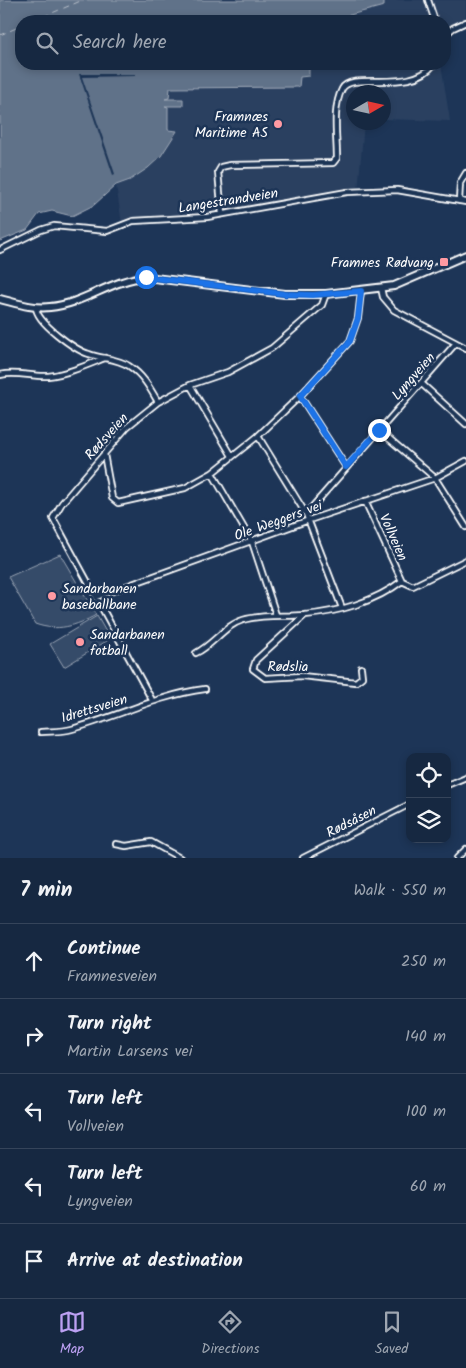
<!DOCTYPE html>
<html lang="en">
<head>
<meta charset="utf-8">
<style>
	body { margin:0; font-family:Kalam,sans-serif; background:#23344c; color:#f1f3f6 }
	.controls { position:absolute; right:15px; bottom:15px; display:grid; overflow:hidden; border-radius:10px; box-shadow:0 2px 8px #0003 }
	.controls button { width:45px; height:45px; display:grid; place-items:center; padding:0; border:0; border-bottom:1px solid #35445a; background:#162841; color:#f1f3f6; font:25px sans-serif }
	.compass { position:absolute; left:346px; top:85px; width:45px; height:45px; border-radius:50%; background:#162841; box-shadow:0 2px 8px #0003; rotate:81deg }
	.stop { position:absolute; width:15px; height:15px; margin:-11px; border:4px solid #1a73e8; border-radius:50%; background:#fff }
	.stop.end { background:#1a73e8; border-color:#fff; box-shadow:0 1px 5px #0008 }
	.list { margin:0; padding:0; list-style:none }
	h2 { display:flex; justify-content:space-between; align-items:center; height:65px; margin:0; padding:0 20px; font-size:21px }
	h2 small { font-size:16px; font-weight:400; color:#9ea6b1 }
	.list li { display:grid; grid-template-columns:32px 1fr auto; gap:15px; align-items:center; box-sizing:border-box; height:75px; padding:0 20px; border-top:1px solid #35445a }
	.list b { display:block; font-size:19px; white-space:nowrap }
	.list p { margin:0; font-size:16px; white-space:nowrap; color:#9ea6b1 }
	.list em { font-size:16px; font-style:normal; color:#9ea6b1 }
	.icon { flex:none; width:28px; height:28px; fill:none; stroke:currentColor; stroke-width:2; stroke-linecap:round; stroke-linejoin:round }
	.map { position:relative; flex:none; width:466px; height:858px; overflow:hidden }
	.search { position:absolute; background:#162841; box-shadow:0 2px 8px #0003; left:15px; right:15px; top:15px; height:55px; display:flex; align-items:center; gap:12px; box-sizing:border-box; padding:0 18px; border-radius:20px; color:#9ea6b1; font-size:19px }
	.sheet { height:440px; background:#162841 }
	nav { display:flex; justify-content:space-around; align-items:center; box-sizing:border-box; height:70px; border-top:1px solid #35445a; background:#162841; font-size:14px; color:#9ea6b1 }
	nav a { display:grid; justify-items:center; gap:2px }
	nav .on { color:#bca0f2 }
	.map>svg:first-child { display:block }
	.built { fill:#2a4161 }
	.green { fill:#364b69; stroke:#9aa5b4 }
	.water { fill:#617289; stroke:#a0aab8 }
	.pier { fill:#1d3557 }
	.lines { fill:none; stroke-linecap:round; stroke-linejoin:round }
	.ferry { stroke:#b8c0ca; stroke-width:1; stroke-dasharray:6 5; stroke-linecap:butt }
	.minor-casing { stroke:#fff; stroke-width:8 }
	.secondary-casing { stroke:#fff; stroke-width:10 }
	.minor { stroke:#1d3557; stroke-width:4.5 }
	.secondary { stroke:#1d3557; stroke-width:6 }
	.route { stroke:#1a73e8; stroke-width:6 }
	.poi-dot { fill:#ff9aa2; stroke:#1d3557; stroke-width:2 }
	.labels { text-anchor:middle; stroke-width:5; stroke-linejoin:round; paint-order:stroke }
	.poi-label { font-size:14px; fill:#fff; stroke:#1d3557; text-anchor:end }
	.street-label { font-size:14px; fill:#fff; stroke:#1d3557 }
</style>
</head>
<body>
<div class="map">
<svg width="466" height="858" viewBox="0 0 466 858">
	<rect width="100%" height="100%" fill="#1d3557"/>
	<filter id="ink" filterUnits="userSpaceOnUse"><feTurbulence type="fractalNoise" baseFrequency=".02" numOctaves="2"/><feDisplacementMap in="SourceGraphic" scale="10" xChannelSelector="R" yChannelSelector="G"/><feConvolveMatrix kernelMatrix="1 2 1 2 8 2 1 2 1" color-interpolation-filters="sRGB"/></filter>
	<g filter="url(#ink)">
		<path class="built" d="M384,0h82v22l-21,13v-14h-118l57,-15z
			M309,64h132l9,57 -66,-2v-27h-30v30l10,1 -6,68 -151,26 -63,3 -22,4 -6,-39 14,-5 46,-49 -8,-1v-23l-3,-1h17v-7h-18l6,-11 129,-1 1,-10 9,-1z"/>
		<path class="green" d="M60,554l36,61c-20,11 -39,17 -61,9l-27,-47z
			M97,616l13,23 -46,28 -14,-23z"/>
		<path class="water" d="M0,0h384v6l-57,15h-26l-11,-5 -5,1v4h-264v43h288v12l-9,1 -1,10 -129,1 -1,10 -4,1h18v7h-18l3,1v23l9,1 -16,25 -13,12 -18,12 -14,5 -22,20 -22,11 -20,-5 -13,3 -12,16 -27,11z"/>
		<path class="pier" d="M79,74h56v2l-53,1 33,97 -2,1z"/>
		<g class="lines">
			<path class="ferry" d="M33,21l50,-21
				M0,35l21,-9"/>
			<defs>
				<path id="minor" d="M428,0l7,21
					M445,35l8,-7 13,-6
					M459,201l1,-18 6,-10
					M222,214l-4,-42 3,-5 9,-2 103,-2 4,-5c0,-21 -5,-50 5,-69 10,-19 69,6 92,-25
					M0,250l41,-20 13,-4 53,5 26,-10 74,-4 140,-25 50,-2 69,12
					M381,288l2,9 11,13 72,38
					M36,307c0,15 39,43 53,47 13,5 28,4 40,12 14,9 21,22 29,36
					M0,375c16,-4 31,2 48,1 19,-2 39,-11 57,-18
					M422,384l44,40
					M190,385l42,71
					M300,396l46,71
					M379,430l56,48 31,49
					M258,436l48,78 36,94
					M104,454l8,44 6,5 67,-15 27,-15 46,-37 42,-40 50,-55 8,-23 3,-27
					M212,473l40,69 24,73
					M365,501l37,80
					M306,514l150,-171
					M402,581l11,5 53,-26
					M96,597l213,-77 126,-42 31,-17
					M305,615l-49,45 -3,9 12,9 37,-2 54,6 6,-5 -1,-9
					M196,653c17,-8 29,-28 47,-33 20,-6 42,-3 62,-5 33,-3 70,-13 97,-34
					M152,700l-99,-182 9,-15 65,-76 31,-25 32,-17 38,-13 44,-24 43,-37 7,-6 4,-11
					M41,732c10,-1 21,0 31,-3 45,-12 86,-34 133,-40
					M447,785l19,-8
					M116,844l10,2 25,-4 29,16
					M303,858l107,-54
					M457,858l9,-9"/>
				<path id="secondary" d="M0,299c16,4 33,10 50,8 34,-3 62,-28 96,-30l139,17h41l68,-8 72,-31"/>
			</defs>
			<use href="#minor" class="minor-casing"/>
			<use href="#secondary" class="secondary-casing"/>
			<use href="#minor" class="minor"/>
			<use href="#secondary" class="secondary"/>
		</g>
	</g>
	<g class="lines" filter="url(#ink)">
		<path class="route" d="M146,277l139,17 28,1 48,-4 -3,27 -8,23 -50,55 46,71 33,-37"/>
	</g>
	<g class="poi-dot">
		<circle cx="278" cy="124" r="5"/>
		<rect x="439" y="257" width="10" height="10" rx="2.5"/>
		<circle cx="52" cy="596" r="5"/>
		<circle cx="80" cy="642" r="5"/>
	</g>
	<g class="labels">
		<g class="poi-label">
			<text x="268" y="121">Framnæs<tspan x="268" dy="16">Maritime AS</tspan></text>
			<text x="434" y="267">Framnes Rødvang</text>
			<text x="62" y="593" text-anchor="start">Sandarbanen<tspan x="62" dy="16">baseballbane</tspan></text>
			<text x="90" y="639" text-anchor="start">Sandarbanen<tspan x="90" dy="16">fotball</tspan></text>
		</g>
		<g class="street-label">
			<text transform="translate(228 200) rotate(-9)" y="5">Langestrandveien</text>
			<text transform="translate(413 376) rotate(-49)" y="5">Lyngveien</text>
			<text transform="translate(106 436) rotate(-48)" y="5">Rødsveien</text>
			<text transform="translate(278 520) rotate(-20)" y="5">Ole Weggers vei</text>
			<text transform="translate(394 537) rotate(66)" y="5">Vollveien</text>
			<text x="288" y="671">Rødslia</text>
			<text transform="translate(94 708) rotate(-17)" y="5">Idrettsveien</text>
			<text transform="translate(351 821) rotate(-27)" y="5">Rødsåsen</text>
		</g>
	</g>
</svg>
<div class="controls">
<button><svg class="icon" aria-label="locate" viewBox="0 0 24 24"><circle cx="12" cy="12" r="6"/><path d="M12 2v4M12 18v4M2 12h4M18 12h4"/></svg></button>
<button><svg class="icon" aria-label="layers" viewBox="0 0 24 24"><path d="M12 4l9 5-9 5-9-5zM3 14l9 5 9-5"/></svg></button>
</div>
<svg class="compass" viewBox="-18 -18 36 36"><path d="M0-13l5 13h-10z" fill="#e53935"/><path d="M0 13l5-13h-10z" fill="#9ea6b1"/></svg>
<div class="stop" style="left:146px;top:277px"></div>
<div class="stop end" style="left:379px;top:430px"></div>
<div class="search"><svg class="icon" aria-label="search" viewBox="0 0 24 24"><circle cx="10" cy="10" r="6"/><path d="M15 15l6 6"/></svg>Search here</div>
</div>
<section class="sheet">
<h2>7 min<small>Walk · 550 m</small></h2>
<ul class="list">
<li><svg class="icon" aria-label="ahead" viewBox="0 0 24 24"><path d="M12 20V5M6 11l6-6 6 6"/></svg><div><b>Continue</b><p>Framnesveien</p></div><em>250 m</em></li>
<li><svg class="icon" aria-label="right" viewBox="0 0 24 24"><path d="M7 20v-9h11M14 6l5 5-5 5"/></svg><div><b>Turn right</b><p>Martin Larsens vei</p></div><em>140 m</em></li>
<li><svg class="icon" aria-label="left" viewBox="0 0 24 24"><path d="M17 20v-9H6M10 6l-5 5 5 5"/></svg><div><b>Turn left</b><p>Vollveien</p></div><em>100 m</em></li>
<li><svg class="icon" aria-label="left" viewBox="0 0 24 24"><path d="M17 20v-9H6M10 6l-5 5 5 5"/></svg><div><b>Turn left</b><p>Lyngveien</p></div><em>60 m</em></li>
<li><svg class="icon" aria-label="arrive" viewBox="0 0 24 24"><path d="M6 21V4h12l-3 4 3 4H6"/></svg><div><b>Arrive at destination</b></div></li>
</ul>
</section>
<nav>
<a class="on"><svg class="icon" aria-label="map" viewBox="0 0 24 24"><path d="M3 6l6-2 6 2 6-2v14l-6 2-6-2-6 2zM9 4v14M15 6v14"/></svg>Map</a>
<a><svg class="icon" aria-label="directions" viewBox="0 0 24 24"><path d="M12 3l9 9-9 9-9-9zM9 14v-3h6M13 9l2 2-2 2"/></svg>Directions</a>
<a><svg class="icon" aria-label="saved" viewBox="0 0 24 24"><path d="M7 4h10v16l-5-4-5 4z"/></svg>Saved</a>
</nav>
</body>
</html>
